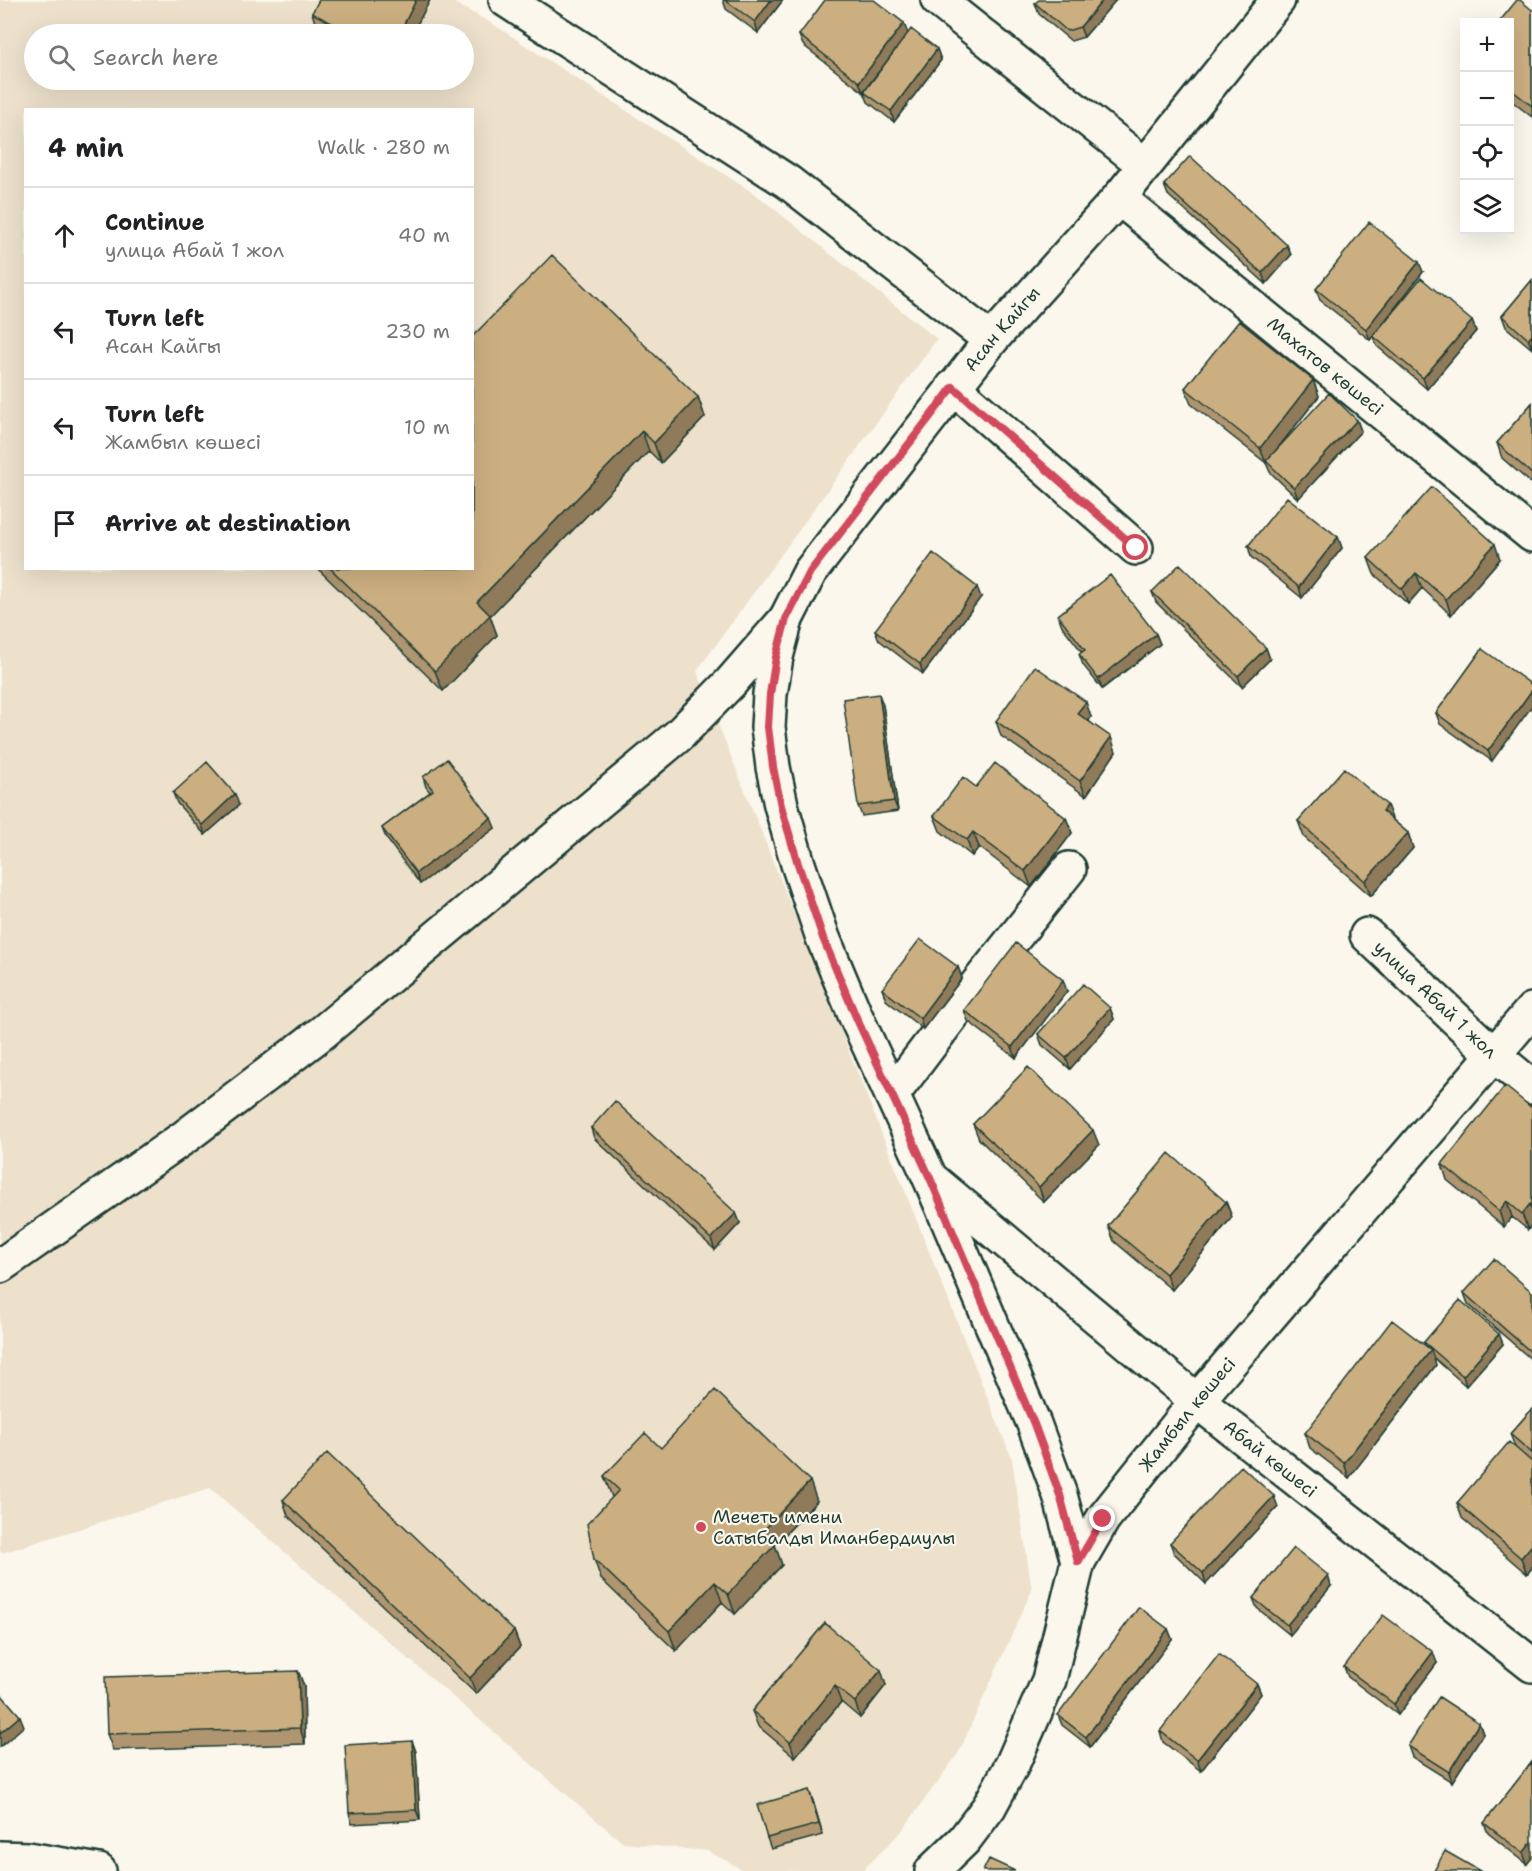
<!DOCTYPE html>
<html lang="en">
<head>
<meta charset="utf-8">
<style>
	body { margin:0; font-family:"Shantell Sans",sans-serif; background:#f6f6f6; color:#202124 }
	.controls { position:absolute; right:18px; top:18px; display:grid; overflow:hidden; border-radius:0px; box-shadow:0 6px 24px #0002 }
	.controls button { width:54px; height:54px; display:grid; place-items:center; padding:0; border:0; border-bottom:2px solid #e0e0e0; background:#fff; color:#202124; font:30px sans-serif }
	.stop { position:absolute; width:18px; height:18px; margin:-14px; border:4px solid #d1495b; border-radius:50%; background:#fff }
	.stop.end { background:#d1495b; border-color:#fff; box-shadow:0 2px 6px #0008 }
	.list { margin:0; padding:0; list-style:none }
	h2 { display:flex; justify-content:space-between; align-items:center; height:78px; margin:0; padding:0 24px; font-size:26px }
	h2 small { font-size:20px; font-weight:400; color:#757577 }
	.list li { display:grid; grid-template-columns:39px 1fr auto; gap:18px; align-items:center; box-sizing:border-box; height:96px; padding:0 24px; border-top:2px solid #e0e0e0 }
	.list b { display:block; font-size:22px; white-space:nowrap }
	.list p { margin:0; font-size:20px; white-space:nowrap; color:#757577 }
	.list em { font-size:20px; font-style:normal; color:#757577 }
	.icon { flex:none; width:33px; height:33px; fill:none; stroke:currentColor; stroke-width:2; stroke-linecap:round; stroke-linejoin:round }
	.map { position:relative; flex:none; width:1532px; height:1871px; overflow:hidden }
	.search { position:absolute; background:#fff; box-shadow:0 6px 24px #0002; left:24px; top:24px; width:450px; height:66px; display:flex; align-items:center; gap:15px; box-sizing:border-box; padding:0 21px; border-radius:33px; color:#757577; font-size:22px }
	.panel { position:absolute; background:#fff; box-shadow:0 6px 24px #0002; left:24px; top:108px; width:450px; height:462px; border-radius:0px }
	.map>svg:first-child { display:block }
	.built { fill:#ede1cc; fill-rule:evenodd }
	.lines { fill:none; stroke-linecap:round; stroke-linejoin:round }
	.street-casing { stroke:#1f3d34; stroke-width:38 }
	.secondary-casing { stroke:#1f3d34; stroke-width:38 }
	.street { stroke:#fbf7ec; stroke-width:33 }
	.secondary { stroke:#fbf7ec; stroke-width:33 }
	.wall { fill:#af966f; stroke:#1f3d34; stroke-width:1.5 }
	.shaded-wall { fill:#8f7a5a; stroke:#1f3d34; stroke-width:1.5 }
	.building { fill:#ccaf81; stroke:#1f3d34; stroke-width:1.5 }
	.route { stroke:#d1495b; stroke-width:8 }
	.poi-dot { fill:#d1495b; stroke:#fbf7ec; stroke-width:2 }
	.labels { text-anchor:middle; stroke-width:4.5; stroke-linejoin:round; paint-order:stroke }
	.street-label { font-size:18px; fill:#1f3d34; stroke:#fbf7ec }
	.poi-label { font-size:18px; fill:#1f3d34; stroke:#fbf7ec; text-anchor:start }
</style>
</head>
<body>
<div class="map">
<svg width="1532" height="1871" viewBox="0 0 1532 1871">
	<rect width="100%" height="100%" fill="#fbf7ec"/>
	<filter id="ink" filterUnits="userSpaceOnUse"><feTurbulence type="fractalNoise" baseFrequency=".0167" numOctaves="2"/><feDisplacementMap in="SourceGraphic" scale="12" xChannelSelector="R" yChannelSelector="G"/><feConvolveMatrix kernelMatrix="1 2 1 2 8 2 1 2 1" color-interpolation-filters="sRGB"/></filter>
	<g filter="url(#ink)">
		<path class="built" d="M0,0h449l42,23 267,173 179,143 -240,332 315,788 20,131 -73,162 -57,79 -40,40h-117l-37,-20 -85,-8 -413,-355 -208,65 -2,-2zM34,34h430v46h-430zM26,110h446v458h-446z"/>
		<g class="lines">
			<defs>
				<g id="street">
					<path d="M506,0l282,182 203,158"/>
					<path d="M938,0l207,165"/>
					<path id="s1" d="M1119,198l413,337"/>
					<path d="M953,387l183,161"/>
					<path id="s2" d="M1367,935l127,120 38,32"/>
					<path d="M892,1095l59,-78 118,-148"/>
					<path id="s3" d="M930,1178l267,223 335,264"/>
					<path d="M0,1266l186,-130 137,-104 356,-297 52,-53 55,-63"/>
					<path id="s4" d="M1078,1562l25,-43 94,-118 335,-391"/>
					<path d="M0,1858l28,1 71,12"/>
				</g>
				<g id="secondary">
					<path id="s5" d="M932,1871l32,-31 25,-33 23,-42 37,-85 29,-118 -18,-67 -26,-71 -104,-246 -74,-161 -33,-79 -25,-74 -17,-59 -8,-38 -5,-40 2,-33 6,-37 10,-38 24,-47 181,-232 128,-142 159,-198"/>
				</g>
			</defs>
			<use href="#street" class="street-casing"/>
			<use href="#secondary" class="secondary-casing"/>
			<use href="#street" class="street"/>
			<use href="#secondary" class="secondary"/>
		</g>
		<path class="wall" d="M430,0l-18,34h-83l-12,-5 -5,-16z
			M723,0h60l-25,33 -32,-24z
			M1116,0l-32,37 -13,4 -32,-27 -4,-11z
			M1532,10v107l-23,-18v-77z
			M908,33l29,16 4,11 -47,62 -26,-20 -4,-10 33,-44 -34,44 -60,-47 -4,-10z
			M1164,185l123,60 4,10 -25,29 -98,-89z
			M1423,272l-53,68 -50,-40 -4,-11z
			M1532,280v69l-26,-22 -4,-11z
			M1472,321l4,10 -49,58 -50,-43 -4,-10z
			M472,337l226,60 7,20 -44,46 -12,-12 -159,165 7,19 -54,56 -126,-123h155z
			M1313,380l6,16 -43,54 81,-30 4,11 -63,68 -28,-27 -4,-9 -75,-59 -6,-16z
			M1532,403v81l-30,-26 -5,-15z
			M1338,537l4,11 -40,50 -51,-41 -3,-11z
			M1368,558l132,1 -49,56 -29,-27 -14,16 -34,-30z
			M1152,592l114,56 4,11 -28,28 -86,-85z
			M981,597l-58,77 -44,-34 -4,-10z
			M1058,615l98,19 4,10 -58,45 -19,-24 -4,-11 3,-2 -20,-26z
			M1482,649l10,112 -52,-37 -4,-11z
			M883,705l15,106 -36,5 -4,-10z
			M1091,717l-2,4 27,31 -30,44 -85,-60 -5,-15z
			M423,777l72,51 -75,56 -34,-46 -4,-10 48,-36 -4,-5z
			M976,787l90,31 6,15 -41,54 -52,-40 -7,9 -32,-25 -6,-15z
			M173,793l66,12 -34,30 -28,-32z
			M1392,819l16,14 5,15 -42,48 -67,-59 -6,-16z
			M958,967l4,11 -39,51 -37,-29 -4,-11z
			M1067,991l-51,67 -48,-37 -4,-11z
			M1110,1008l4,11 -44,50 -28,-24 -4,-11z
			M1532,1108v116l-4,6 -16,-13 -8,10 -57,-47 -5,-16z
			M973,1124l126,21 -55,57 -65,-63z
			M591,1128l145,85 4,10 -25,27 -121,-112z
			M1226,1202l6,15 -60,73 -58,-49 -6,-15z
			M1532,1292v68l-64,-56 -4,-11z
			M1499,1334l4,10 -37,42 -33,-29 3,8 -87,113 -39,-30 -5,-15 120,-87 -1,-4z
			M1532,1409v159l-5,6 -65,-56 -5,-15 58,-56 -5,-13z
			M661,1448l156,53 -42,44 7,20 -47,49 -13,-12 -46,49 -75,-72 -7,-20 18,-62 -8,-21z
			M283,1500l231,131 6,16 -44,47 -188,-178z
			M1278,1507l-72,77 -32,-31 -4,-10z
			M1331,1586l-41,49 -33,-27 -4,-10z
			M825,1623l61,62 -26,33 -19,-16 -46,55 -37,-31 -6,-15z
			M1168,1629l4,10 -82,108 -28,-22 -4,-10z
			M1437,1663l-39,52 -50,-38 -4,-10z
			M298,1671l6,15 1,58 -192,6 -6,-16z
			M1257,1684l4,10 -60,77 -38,-29 -3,-11z
			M1479,1723l4,11 -31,48 -40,-25 -4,-11z
			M412,1741l4,11 4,68 -68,4 -3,-11z
			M1532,1762l-5,102 -39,-31 -4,-10z
			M813,1801l10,34 -52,14 -4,-11z"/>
		<path class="shaded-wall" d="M416,0h14l-18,34h-13z
			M771,0h12l-25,33 -3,-11z
			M1103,0h13l-32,37 -4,-10z
			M904,23l4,11 -45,58 -4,-10z
			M386,27l2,7h-7z
			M937,49l4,11 -47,62 -3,-11z
			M1287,245l4,10 -25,29 -4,-11z
			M1419,262l4,10 -53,68 -4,-11z
			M1472,321l4,10 -49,58 -4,-11z
			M1532,334v15l-4,-10z
			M1313,380l6,16 -53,67 -6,-15z
			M698,397l7,20 -44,46 -7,-20z
			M1357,420l4,11 -63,68 -4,-11z
			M642,431l7,20 -159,165 7,19 -54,56 -8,-20 42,-69z
			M1338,537l4,11 -40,50 -3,-11z
			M1495,544l5,15 -49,56 -5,-16z
			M1416,573l6,15 -14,16 -6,-15z
			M977,587l4,10 -58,77 -3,-10z
			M1156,634l4,10 -58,45 -4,-10z
			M1266,648l4,11 -28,28 -4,-11z
			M1532,690v16l-40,55 -4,-10z
			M879,694l4,11 15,106 -4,-10z
			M1086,702l5,15 -8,12 -6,-16z
			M1111,737l5,15 -30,44 -6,-15z
			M235,794l4,11 -34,30 -3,-10z
			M1387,805l6,16 -11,-10z
			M491,818l4,10 -75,56 -4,-11z
			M1066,818l6,15 -41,54 -6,-16z
			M973,832l6,15 -7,9 -5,-16z
			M1408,833l5,15 -42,48 -6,-15z
			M958,967l4,11 -39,51 -3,-11z
			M1063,980l4,11 -51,67 -4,-11z
			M1110,1008l4,11 -44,50 -4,-11z
			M1093,1130l6,15 -55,57 -5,-15z
			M1507,1201l5,16 -8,10 -5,-16z
			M1226,1202l6,15 -60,73 -6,-16z
			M1530,1204l2,6v14l-4,6 -6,-16z
			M736,1213l4,10 -25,27 -4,-11z
			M1499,1334l4,10 -37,42 -3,-10z
			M1431,1350l5,15 -87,113 -5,-15z
			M810,1481l7,20 -42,44 7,20 -47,49 -7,-20 34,-62z
			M1274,1496l4,11 -72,77 -3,-11z
			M1532,1545v23l-5,6 -6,-16z
			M1328,1575l3,11 -41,49 -3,-10z
			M715,1582l7,20 -46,49 -7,-20z
			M1168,1629l4,10 -82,108 -4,-10z
			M514,1631l6,16 -44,47 -6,-16z
			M1433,1652l4,11 -39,52 -4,-11z
			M881,1670l5,15 -26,33 -5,-16z
			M298,1671l6,15 1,58 -5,-16z
			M1257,1684l4,10 -60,77 -4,-11z
			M835,1686l6,16 -46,55 -5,-15z
			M20,1716l4,10 -24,21v-14z
			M1479,1723l4,11 -31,48 -3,-10z
			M412,1741l4,11 4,68 -4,-10z
			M809,1790l4,11 10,34 -4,-11z
			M1532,1842v16l-5,6 -4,-11z"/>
		<path class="building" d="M319,0h97l-17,34 -13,-7 -5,7h-28l-41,-21z
			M725,0h46l-16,22z
			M825,0h49l30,23 -45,59 -60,-47z
			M1039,0h64l-23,27 -13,4 -32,-28z
			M1517,0h3l12,10v96l-23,-18v-66h-10z
			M911,29l26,20 -46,62 -27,-19z
			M1190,156l97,89 -25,28 -98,-88z
			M1369,222l50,40 -53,67 -50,-40z
			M552,255l146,142 -44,46 -12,-12 -165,171 13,13 -55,56 -105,-103h142v-231z
			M1421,278l51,43 -49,57 -50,-42z
			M1532,280v54l-4,5 -26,-23z
			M1239,321l74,59 -53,68 -75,-60z
			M1329,393l28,27 -63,68 -28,-27z
			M1532,403v71l-35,-31z
			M1432,487l63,57 -49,55 -30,-26 -14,16 -34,-31z
			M1287,497l51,40 -39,50 -51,-41z
			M933,553l44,34 -57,77 -45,-34z
			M1180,564l86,84 -28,28 -86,-84z
			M1110,575l46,59 -58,45 -19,-25 6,-4 -27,-35z
			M1482,649l50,36v5l-44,61 -52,-38z
			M1035,666l51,36 -9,11 34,24 -31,44 -84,-60z
			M879,694l15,107 -36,5 -15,-107z
			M447,759l44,59 -75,55 -34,-45 51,-38 -10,-13z
			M207,762l28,32 -33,31 -29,-32z
			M995,763l71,55 -41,53 -52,-39 -6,8 -33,-24 29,-39 13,10z
			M1344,768l43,37 -5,6 26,22 -43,48 -67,-60z
			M920,939l38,28 -38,51 -38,-29z
			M1016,943l47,37 -51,67 -48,-37z
			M1083,984l27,24 -44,50 -28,-24z
			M1028,1067l65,63 -54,57 -66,-63z
			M1505,1086l27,22v98l-2,-2 -8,10 -15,-13 -8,10 -57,-47z
			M615,1101l121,112 -25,26 -120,-111z
			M1169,1153l57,49 -60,72 -58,-48z
			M1494,1259l38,33v61l-68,-60z
			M1460,1300l39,34 -36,42 -39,-34z
			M1392,1320l39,30 -87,113 -39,-30z
			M715,1390l95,91 -48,51 13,13 -47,49 -13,-12 -46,49 -75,-72 -7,-35 32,-34 -15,-14 41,-43 16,15z
			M1532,1409v44l-22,-19z
			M1509,1442l23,20v83l-11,13 -64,-55z
			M327,1453l187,178 -44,47 -187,-178z
			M1241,1466l33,30 -71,77 -33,-30z
			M1294,1548l34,27 -41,50 -34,-27z
			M1139,1607l29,22 -82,108 -28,-22z
			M1383,1615l50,37 -39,52 -50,-37z
			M825,1623l56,47 -26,32 -20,-16 -45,56 -38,-31z
			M1219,1654l38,30 -60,76 -37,-29z
			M298,1671l2,57 -193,6 -2,-57z
			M0,1693l20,23 -20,17z
			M1439,1697l40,26 -30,49 -41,-26z
			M412,1741l4,69 -67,3 -4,-68z
			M1532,1762v80l-9,11 -39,-30z
			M809,1790l10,34 -52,14 -10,-33z
			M1445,1851l35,20h-46z
			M989,1859l26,12h-32z"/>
	</g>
	<g class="lines" filter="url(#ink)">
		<path class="route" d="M1103,1519l-25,43 -18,-67 -26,-71 -104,-246 -74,-161 -33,-79 -25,-74 -17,-58 -8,-39 -5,-40 2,-33 6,-37 10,-38 24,-47 143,-185 183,161"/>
	</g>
	<circle class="poi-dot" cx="701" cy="1527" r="6"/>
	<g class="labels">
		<g class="street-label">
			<text dy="6" stroke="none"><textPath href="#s5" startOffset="1714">Асан Кайгы</textPath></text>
			<text dy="6" stroke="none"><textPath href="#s1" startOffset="266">Махатов көшесі</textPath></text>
			<text dy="6" stroke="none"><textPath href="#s2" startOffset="94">улица Абай 1 жол</textPath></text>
			<text dy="6" stroke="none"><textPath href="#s4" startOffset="184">Жамбыл көшесі</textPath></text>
			<text dy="6" stroke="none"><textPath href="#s3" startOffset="441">Абай көшесі</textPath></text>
		</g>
		<g class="poi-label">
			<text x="713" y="1523">Мечеть имени<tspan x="713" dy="21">Сатыбалды Иманбердиулы</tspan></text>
		</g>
	</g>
</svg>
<div class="controls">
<button>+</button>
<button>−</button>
<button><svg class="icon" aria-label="locate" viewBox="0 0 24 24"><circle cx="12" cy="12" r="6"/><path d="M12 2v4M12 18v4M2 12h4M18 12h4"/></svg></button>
<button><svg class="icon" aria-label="layers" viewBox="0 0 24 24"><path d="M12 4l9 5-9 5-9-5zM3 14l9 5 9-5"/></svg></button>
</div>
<div class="stop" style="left:1136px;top:548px"></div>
<div class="stop end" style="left:1103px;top:1519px"></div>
<div class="search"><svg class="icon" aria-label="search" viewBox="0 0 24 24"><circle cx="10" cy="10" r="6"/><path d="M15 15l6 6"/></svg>Search here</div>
<section class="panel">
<h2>4 min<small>Walk · 280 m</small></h2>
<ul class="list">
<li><svg class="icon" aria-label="ahead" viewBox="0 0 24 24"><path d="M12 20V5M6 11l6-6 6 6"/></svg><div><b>Continue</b><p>улица Абай 1 жол</p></div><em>40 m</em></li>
<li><svg class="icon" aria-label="left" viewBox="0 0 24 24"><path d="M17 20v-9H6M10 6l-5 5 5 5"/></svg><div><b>Turn left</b><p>Асан Кайгы</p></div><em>230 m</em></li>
<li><svg class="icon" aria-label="left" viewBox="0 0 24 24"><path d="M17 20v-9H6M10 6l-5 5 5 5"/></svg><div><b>Turn left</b><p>Жамбыл көшесі</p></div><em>10 m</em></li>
<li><svg class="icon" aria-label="arrive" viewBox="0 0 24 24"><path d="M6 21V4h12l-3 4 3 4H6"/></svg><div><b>Arrive at destination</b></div></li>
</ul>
</section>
</div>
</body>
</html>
